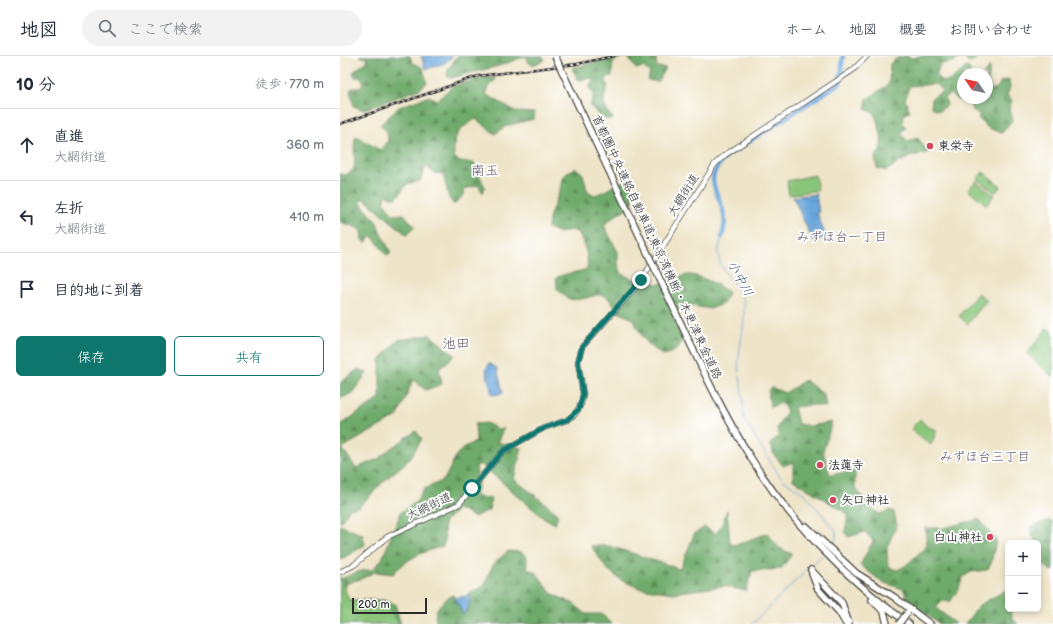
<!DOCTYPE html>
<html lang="ja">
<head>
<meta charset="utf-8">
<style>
	body { margin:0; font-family:"Balsamiq Sans","Klee One",sans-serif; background:#f2f2f3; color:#1f2937 }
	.controls { position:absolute; right:12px; bottom:12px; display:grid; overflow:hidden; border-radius:6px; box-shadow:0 2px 6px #0003 }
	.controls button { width:36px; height:36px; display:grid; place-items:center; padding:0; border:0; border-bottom:1px solid #e0e1e3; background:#fff; color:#1f2937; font:20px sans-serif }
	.compass { position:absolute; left:617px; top:12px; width:36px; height:36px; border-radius:50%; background:#fff; box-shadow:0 2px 6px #0003; rotate:304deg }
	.scale { position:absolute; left:12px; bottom:10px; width:75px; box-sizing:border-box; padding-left:4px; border:2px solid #2b2b2b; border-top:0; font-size:11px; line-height:14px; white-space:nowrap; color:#2b2b2b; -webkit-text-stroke:3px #fff; paint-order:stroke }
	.stop { position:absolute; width:12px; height:12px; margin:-9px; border:3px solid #0f766e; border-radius:50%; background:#fff }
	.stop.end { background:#0f766e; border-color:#fff; box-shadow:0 1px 4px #0008 }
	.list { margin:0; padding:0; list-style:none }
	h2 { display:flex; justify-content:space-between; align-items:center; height:52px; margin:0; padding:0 16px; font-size:17px }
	h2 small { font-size:13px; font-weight:400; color:#747a83 }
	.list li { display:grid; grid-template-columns:26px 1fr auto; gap:12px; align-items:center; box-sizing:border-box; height:72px; padding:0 16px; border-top:1px solid #e0e1e3 }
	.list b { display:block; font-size:15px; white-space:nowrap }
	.list p { margin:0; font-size:13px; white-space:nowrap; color:#747a83 }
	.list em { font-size:13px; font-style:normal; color:#747a83 }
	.actions { display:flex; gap:8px; padding:12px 16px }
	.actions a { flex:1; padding:9px 0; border:1px solid #0f766e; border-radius:6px; text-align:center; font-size:14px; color:#0f766e }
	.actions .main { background:#0f766e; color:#fff }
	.icon { flex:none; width:22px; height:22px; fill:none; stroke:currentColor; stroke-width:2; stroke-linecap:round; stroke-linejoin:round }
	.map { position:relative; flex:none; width:713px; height:568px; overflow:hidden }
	header { display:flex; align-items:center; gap:24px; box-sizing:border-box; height:56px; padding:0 20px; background:#fff; border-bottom:1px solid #e0e1e3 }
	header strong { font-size:19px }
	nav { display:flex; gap:22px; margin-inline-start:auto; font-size:14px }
	.search { width:280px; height:36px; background:#f2f2f3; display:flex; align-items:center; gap:10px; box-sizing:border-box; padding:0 14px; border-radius:22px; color:#747a83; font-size:15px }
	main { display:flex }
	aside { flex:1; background:#fff }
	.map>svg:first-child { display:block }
	.forest { fill:url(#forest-firs); stroke:#4c6a4a }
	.cemetery { fill:url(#cemetery-stones); stroke:#5a7852 }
	.green { fill:#89c57a; stroke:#5a7852 }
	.water { fill:url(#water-ripples); stroke:#4a6883 }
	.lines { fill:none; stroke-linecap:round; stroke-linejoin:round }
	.stream { stroke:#69a6db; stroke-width:1 }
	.river { stroke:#69a6db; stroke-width:4.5 }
	.primary-casing { stroke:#484742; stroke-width:6 }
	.motorway-casing { stroke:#484742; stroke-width:8 }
	.primary { stroke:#fff; stroke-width:4.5 }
	.motorway { stroke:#fff; stroke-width:5.5 }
	.rail-casing { stroke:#2b2b2b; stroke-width:2.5 }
	.rail { stroke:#fff; stroke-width:1; stroke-dasharray:3; stroke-linecap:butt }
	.motorway-bridge-casing { stroke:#484742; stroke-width:8; stroke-linecap:butt }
	.motorway-bridge { stroke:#fff; stroke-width:5.5 }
	.route { stroke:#0f766e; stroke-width:5 }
	.poi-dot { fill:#d1495b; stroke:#fff; stroke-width:1.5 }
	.labels { text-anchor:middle; stroke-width:3.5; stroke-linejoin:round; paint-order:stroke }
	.poi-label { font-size:12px; font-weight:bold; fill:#2b2b2b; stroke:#fff; text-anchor:start }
	.street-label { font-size:12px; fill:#2b2b2b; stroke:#fff }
	.neighbourhood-label { font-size:13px; fill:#615664; stroke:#fff }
	.water-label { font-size:13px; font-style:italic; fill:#445c71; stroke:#fff }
	.quarter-label { font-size:14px; fill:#615664; stroke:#fff }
</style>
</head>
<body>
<header>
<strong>地図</strong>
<div class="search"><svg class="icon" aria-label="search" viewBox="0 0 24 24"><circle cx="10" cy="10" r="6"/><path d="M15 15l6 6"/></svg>ここで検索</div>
<nav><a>ホーム</a><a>地図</a><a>概要</a><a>お問い合わせ</a></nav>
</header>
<main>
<aside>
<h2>10 分<small>徒歩 · 770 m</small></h2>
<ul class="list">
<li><svg class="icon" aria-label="ahead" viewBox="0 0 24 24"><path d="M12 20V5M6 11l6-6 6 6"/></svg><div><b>直進</b><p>大網街道</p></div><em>360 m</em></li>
<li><svg class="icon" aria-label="left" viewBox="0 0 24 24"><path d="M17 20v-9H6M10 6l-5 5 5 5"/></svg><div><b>左折</b><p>大網街道</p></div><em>410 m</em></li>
<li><svg class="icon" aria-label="arrive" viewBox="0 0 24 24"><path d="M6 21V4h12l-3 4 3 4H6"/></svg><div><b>目的地に到着</b></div></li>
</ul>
<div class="actions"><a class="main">保存</a><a>共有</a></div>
</aside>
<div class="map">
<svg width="713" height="568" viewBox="0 0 713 568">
	<defs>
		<pattern id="forest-firs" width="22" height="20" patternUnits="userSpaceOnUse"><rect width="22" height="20" fill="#6eaa6a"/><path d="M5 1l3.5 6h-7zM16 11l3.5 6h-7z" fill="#5b8b57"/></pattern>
		<pattern id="cemetery-stones" width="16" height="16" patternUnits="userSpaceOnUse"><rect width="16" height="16" fill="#89c57a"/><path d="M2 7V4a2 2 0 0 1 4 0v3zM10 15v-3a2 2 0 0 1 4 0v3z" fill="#70a064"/></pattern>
		<pattern id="water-ripples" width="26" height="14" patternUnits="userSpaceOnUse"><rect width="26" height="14" fill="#69a6db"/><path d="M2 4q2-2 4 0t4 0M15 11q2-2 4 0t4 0" fill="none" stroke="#5787b2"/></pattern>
	</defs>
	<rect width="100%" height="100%" fill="#fff"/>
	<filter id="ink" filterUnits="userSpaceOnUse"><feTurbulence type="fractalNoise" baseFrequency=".025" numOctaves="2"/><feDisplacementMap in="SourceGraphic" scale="8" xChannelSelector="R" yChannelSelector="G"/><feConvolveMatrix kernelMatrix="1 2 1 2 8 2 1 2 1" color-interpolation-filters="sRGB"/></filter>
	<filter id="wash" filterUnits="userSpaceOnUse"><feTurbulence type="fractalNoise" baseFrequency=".012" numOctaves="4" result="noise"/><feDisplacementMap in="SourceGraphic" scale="16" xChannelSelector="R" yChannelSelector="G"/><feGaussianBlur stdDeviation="0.9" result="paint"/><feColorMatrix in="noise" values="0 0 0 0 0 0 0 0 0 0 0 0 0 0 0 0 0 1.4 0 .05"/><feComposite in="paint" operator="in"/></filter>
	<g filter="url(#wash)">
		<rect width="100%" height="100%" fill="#eee4c7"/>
		<path class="forest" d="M19,0h51l2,6 11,6 4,15 -7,6 -57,21 -9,-4 -4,-15 2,-3h9l2,-7 -2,-4h-6l-2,-5 13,-10 1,-4z
			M117,0h85l3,4 -12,5 -5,-3 -2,-6 -27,10 -49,12 -3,-2 1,-6z
			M281,0h35l1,11 9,1 -8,14 -10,-2 2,-8 -7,-5 -7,2 -9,-13c-14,5 -15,4 -15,20l-5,1 -1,6 2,2c-5,16 -7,21 6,34 -10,3 -18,-7 -24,-13l4,-12 -5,-6 5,-10 -16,2 -6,-12z
			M565,0l7,2 8,-2h56l-1,4 -5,3 -3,-1 -2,-4h-6l-5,4 -14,2 -4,12 7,6 9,-2 14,-13 3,1 3,6h-9v24h4l-7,3 -11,-7 -4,5 2,6 -8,6 -8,-4 1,-9 11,-7 -7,-7 -26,2 -5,14 5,11 -7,5 2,3 -3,3 4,6 -5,5 6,8 11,-3 10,14c-4,3 -7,2 -13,3 -10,3 -20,10 -29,16l-9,-3 -2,-11c12,-13 4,-30 -1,-44l-9,-4 2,-10 22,-15 1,-20 7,-6z
			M650,11l-2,16 4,7 6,-3 2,-5 9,-3 1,8 -3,8 5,5 -3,10 4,9 -11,14 -14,-5 -10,-10 2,-3 -8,-5 -4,-12h19v-24h-4z
			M145,20l11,3 -10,12 1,4 30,17 18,1 -1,6 -28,7 -11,8 -19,-15c-19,11 -23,16 -22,38l6,5 14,1 11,24 -2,6 -5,-8 -13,4 -3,8 -8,8 -5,-7 -6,-24 -9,-1 -8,-7 -6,15 -13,3 -11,15 -10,-4 -2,7 9,13 11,-1 11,13 -8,8 -44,-37 -3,4 18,22v3l13,26 -3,3c-7,-5 -9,-14 -17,-20l-5,7 -4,-3 -1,-8 -3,-4 -18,-6v-48l6,1 8,-6c2,-12 -2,-22 2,-33l24,14 8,-9 -1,-9 -7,-7 19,-18 30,-11 8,4 16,-14z
			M236,112l7,6 4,16 7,5c13,-3 20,-12 32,-14l7,8v14c-9,9 -20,13 -29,22l14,27v13l4,9c14,7 33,13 49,8 5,-2 11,-7 17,-7 10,-1 33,11 40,17l-4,11 -13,6 -30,-5c-14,21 19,43 -18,51 -15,-9 -23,-19 -29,-35l-18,-9c-13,-31 -25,-7 -47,-12 -4,-2 -9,-7 -12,-10l-1,-11c11,-6 21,-5 31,-9 2,-13 -3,-24 -8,-36l-8,-3 -12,3 -11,-5c1,-16 5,-19 10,-33 5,-13 2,-21 18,-27z
			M90,279l25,20 -16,14 3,15 -16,6 -13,-10 -15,36 -56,32 14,20 22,-9 12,-10 26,-18 6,8 -13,21 -24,20 -26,27 -10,2 -9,14v-98l40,-27v-38l18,-20z
			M18,313l9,4 -15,20 -12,6v-16z
			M465,324l19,15 2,12 -13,-2 -19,2 4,17 13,2 21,-4 -9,29 7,24 25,-5v18l19,23 6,3 10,-4 4,2 3,13 -10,22 1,20 9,3c13,-5 19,-16 30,-24l-2,-18h18l36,-9 17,21 -5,24 -4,6 -16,2 -8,5 -4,11 -9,14 -7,-1 -7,7 20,16h-16l-29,-20 -8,-15 -21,-7 -22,-17 13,-24 -8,-9 -17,5 -3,-5 3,-18 -55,-34v-18l-10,4 -10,-13 -1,-6 -3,-2 10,-10 -2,-7 10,-17 -5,-8 -12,4 -2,-17 3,-3 14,6z
			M147,367l10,6 7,-1 -7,14 25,6 -8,31 37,29 7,7 -3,9 -14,-8 -59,-51h-6l2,21 -3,10 16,3 -2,11 -15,7 -16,-8 -14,14 1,17 -2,6c-20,6 -36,12 -50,28l-18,-2 -12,6 -18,6 -1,9 5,7h36l10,4 6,20h-61v-45c12,-4 19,-10 32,-9l10,-11 19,-47 16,-11 7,-12 20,-9 13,-26 9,-8 10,-4 -1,-18z
			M387,454l3,34 6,1 31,-12 12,15 13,6 -11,15 -29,2 -6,20 -22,-5 -51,7 -34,-5 -18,-8 -14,-11 -16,-23h19l70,23 14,-35 11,-7 11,7 6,-10z
			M707,465h6v51l-14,-11 3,-11 -10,-15 -2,-8z
			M0,469l23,10 2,10 -25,15z
			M168,495l13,1 6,5v12l9,3 15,21 23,11 12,10h15l12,10h-176c-6,-14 5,-23 16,-29l10,20 6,-9 1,-14c20,-7 13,-9 22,-25 3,-6 11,-11 16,-16z
			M668,533v20h3l1,10 6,5h-53l14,-19z"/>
		<path class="cemetery" d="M643,116l18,14 -6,7 -18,-14z"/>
		<path class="green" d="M475,119l3,15 -29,5 -2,-14z
			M636,125l18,14 -7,10 -19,-15z
			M638,237l9,7 -19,24 -9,-8z
			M707,272l6,4v45l-26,-23z
			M580,363l8,8 9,3 -6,15 -20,-16z
			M0,520l9,24 39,7 11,17h-59z"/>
		<path class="water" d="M81,0h32l-8,7 -18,6 -2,-1z
			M476,138l3,19h-2l9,24 -13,4 -20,-44z
			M149,307l8,5 6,25 -11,2 -6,-25z
			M130,539l-1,11 -6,9 -8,-17z"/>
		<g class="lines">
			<path class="stream" d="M382,181l-4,15 2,12 20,29 4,9v19l-6,42 5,37 1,20 35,55 6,6 19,12 32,38v8l-3,6
				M412,568l70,-69"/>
			<path class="river" d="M391,97l109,-70 3,-27
				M382,181c2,-8 4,-15 2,-22 -5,-26 -23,-34 2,-58"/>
		</g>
	</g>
	<g filter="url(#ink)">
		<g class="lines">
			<defs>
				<path id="primary" d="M0,516l14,-7 33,-28 72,-33 44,-53 41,-23 23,-8 8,-6 6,-10 2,-10 -5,-32 4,-15 57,-63 76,-120 10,-9 128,-85 14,-14"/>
				<path id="motorway" d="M316,215c30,62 57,126 93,184 40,66 97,124 160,169
					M466,470l50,47 38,24 36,27
					M471,514l31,33 7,21
					M472,518l6,15 21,23 7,12
					M532,544l12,12 3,12"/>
			</defs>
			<use href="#primary" class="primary-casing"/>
			<use href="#motorway" class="motorway-casing"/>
			<use href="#primary" class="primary"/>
			<use href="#motorway" class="motorway"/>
			<defs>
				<path id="rail" d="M0,68l138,-48 99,-12 37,-8"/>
			</defs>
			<use href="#rail" class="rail-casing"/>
			<use href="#rail" class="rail"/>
			<defs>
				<path id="motorway-bridge" d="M215,0l101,215
					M559,568l8,-11"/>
			</defs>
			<use href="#motorway-bridge" class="motorway-bridge-casing"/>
			<use href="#motorway-bridge" class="motorway-bridge"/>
		</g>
	</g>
	<g class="lines" filter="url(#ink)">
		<path class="route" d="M132,432l31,-37 41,-23 23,-8 12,-11 4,-15 -5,-32 4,-15 59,-67"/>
	</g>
	<g class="poi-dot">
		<circle cx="590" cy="90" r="4"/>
		<circle cx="480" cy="409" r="4"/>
		<circle cx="493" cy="444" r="4"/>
		<circle cx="650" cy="481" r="4"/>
	</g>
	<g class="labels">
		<g class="poi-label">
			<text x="598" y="94">東栄寺</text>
			<text x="488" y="413">法蓮寺</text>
			<text x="501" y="448">矢口神社</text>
			<text x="642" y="485" text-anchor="end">白山神社</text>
		</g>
		<g class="street-label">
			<text transform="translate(343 139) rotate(-58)" y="4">大網街道</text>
			<text transform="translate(317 191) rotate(65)" y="4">首都圏中央連絡自動車道;東京湾横断・木更津東金道路</text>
			<text transform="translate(89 450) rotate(-25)" y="4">大網街道</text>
		</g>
		<g class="neighbourhood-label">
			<text x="502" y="185">みずほ台一丁目</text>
			<text x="645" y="405">みずほ台三丁目</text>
		</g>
		<g class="water-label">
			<text transform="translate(401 222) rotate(61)" y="5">小中川</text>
		</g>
		<g class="quarter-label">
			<text x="145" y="119">南玉</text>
			<text x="116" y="292">池田</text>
		</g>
	</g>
</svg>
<div class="controls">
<button>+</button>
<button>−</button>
</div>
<svg class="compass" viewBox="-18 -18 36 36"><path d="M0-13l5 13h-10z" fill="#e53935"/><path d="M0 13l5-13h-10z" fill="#747a83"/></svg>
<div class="scale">200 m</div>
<div class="stop" style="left:132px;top:432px"></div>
<div class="stop end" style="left:301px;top:224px"></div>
</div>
</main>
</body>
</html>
